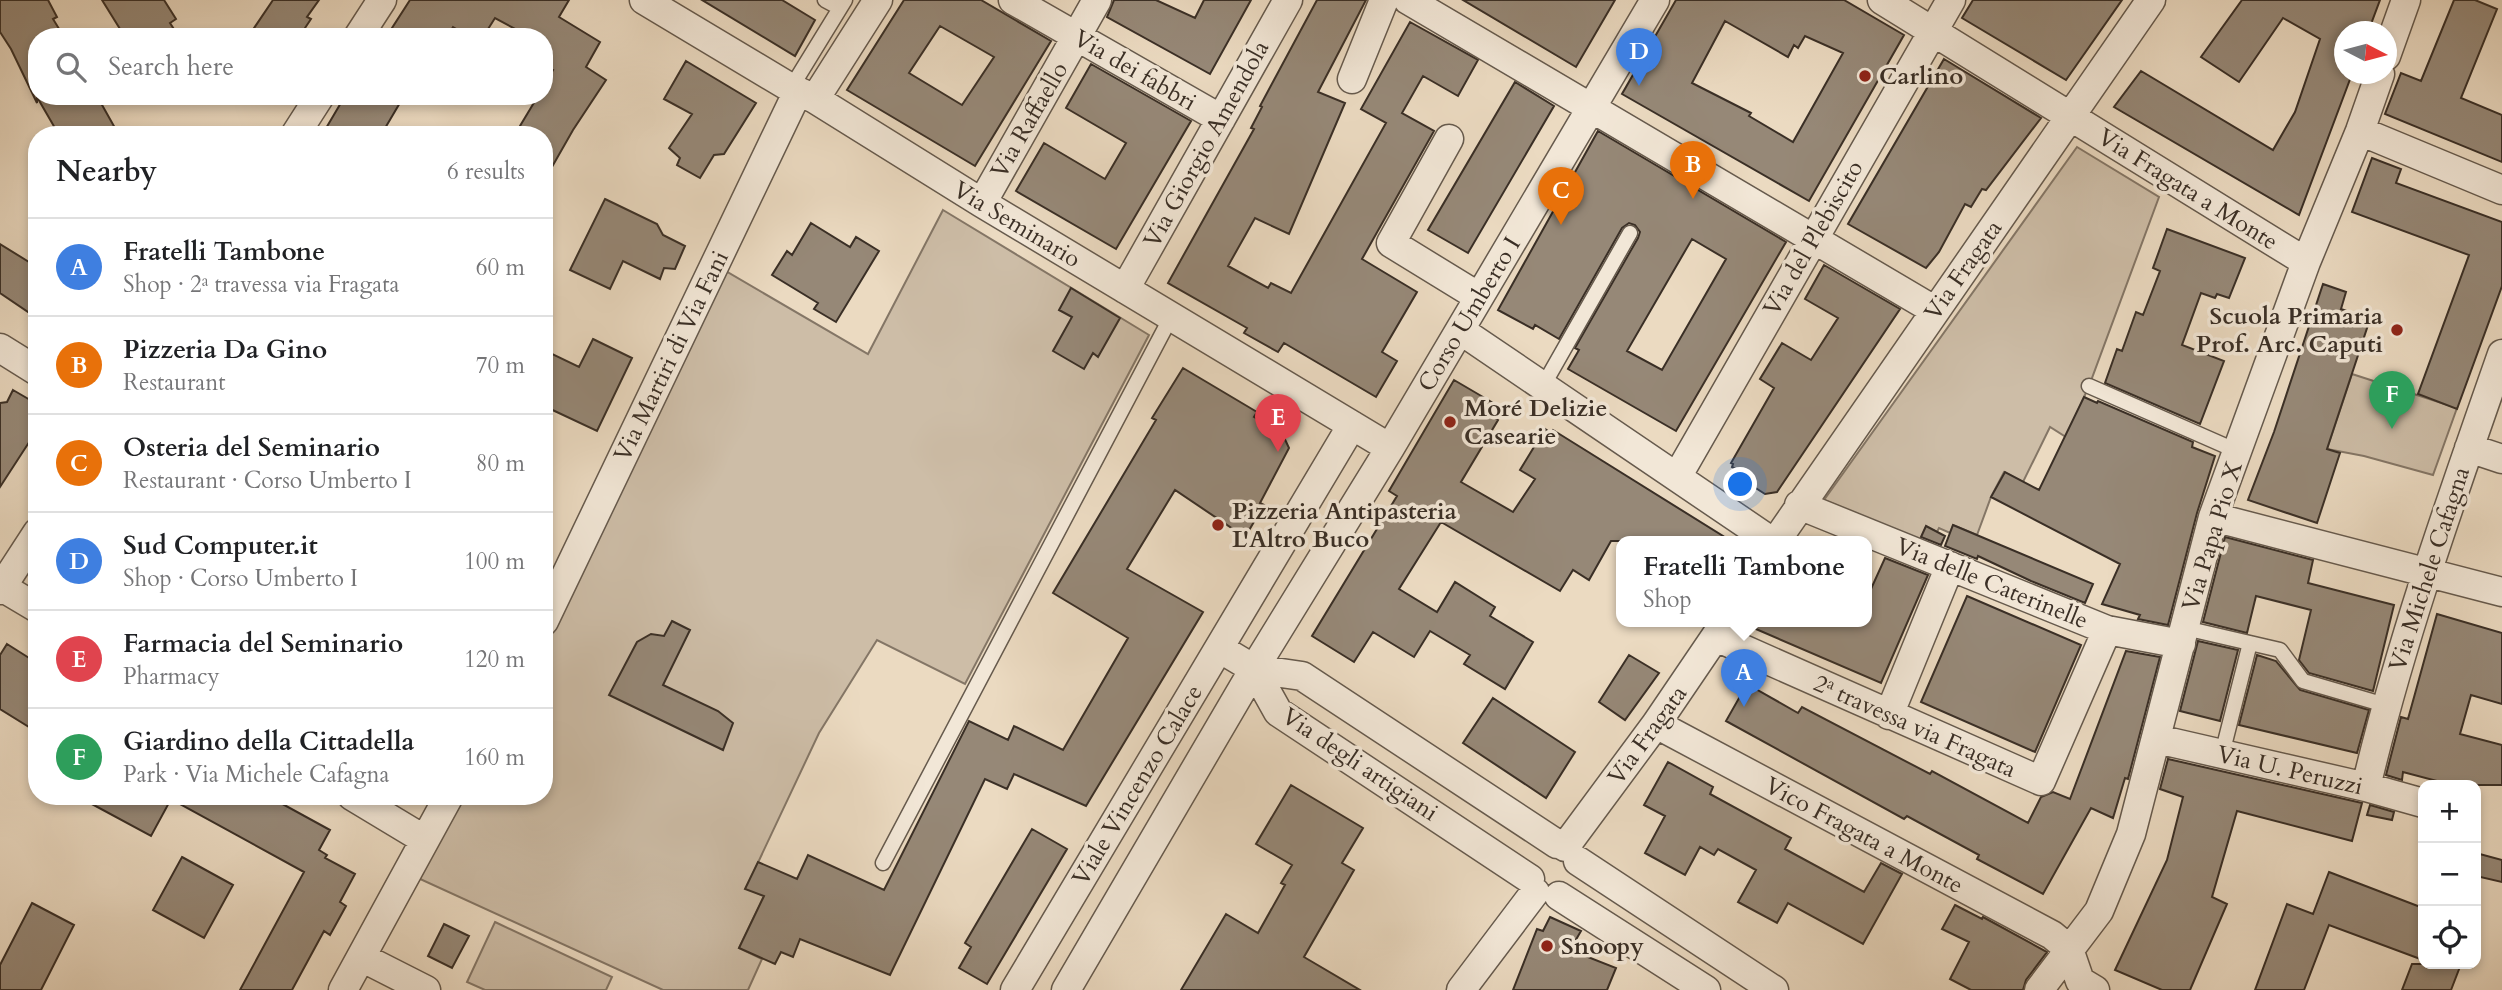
<!DOCTYPE html>
<html lang="en">
<head>
<meta charset="utf-8">
<style>
	body { margin:0; font-family:Cardo,serif; background:#f2f2f2; color:#202124 }
	.controls { position:absolute; right:21px; bottom:21px; display:grid; overflow:hidden; border-radius:14px; box-shadow:0 4px 10px #0003 }
	.controls button { width:63px; height:63px; display:grid; place-items:center; padding:0; border:0; border-bottom:2px solid #e0e0e0; background:#fff; color:#202124; font:35px sans-serif }
	.compass { position:absolute; left:2334px; top:21px; width:63px; height:63px; border-radius:50%; background:#fff; box-shadow:0 4px 10px #0003; rotate:96deg }
	.you { position:absolute; left:1741px; top:485px; width:24px; height:24px; margin:-18px; border:5px solid #fff; border-radius:50%; background:#1a73e8; box-shadow:0 0 0 10px #1a73e833 }
	.badge { display:grid; place-items:center; width:46px; height:46px; border-radius:50%; background:#7c3aed; color:#fff; font-size:23px; font-weight:700 }
	.pin { position:absolute; translate:-50% -58px; filter:drop-shadow(0 2px 4px #0008) }
	.pin::after { content:''; position:absolute; top:37px; width:24px; height:21px; background:inherit; clip-path:polygon(0 0,100% 0,50% 100%) }
	.popup { position:absolute; left:1616px; top:536px; width:256px; height:91px; box-sizing:border-box; display:grid; place-content:center; border-radius:14px; background:#fff; filter:drop-shadow(0 2px 5px #0005); font-size:23px; white-space:nowrap; color:#757577 }
	.popup b { font-size:26px; color:#202124 }
	.popup::after { content:''; position:absolute; left:50%; top:100%; margin-left:-14px; border:14px solid transparent; border-top-color:#fff }
	.list { margin:0; padding:0; list-style:none }
	h2 { display:flex; justify-content:space-between; align-items:center; height:91px; margin:0; padding:0 28px; font-size:30px }
	h2 small { font-size:23px; font-weight:400; color:#757577 }
	.list li { display:grid; grid-template-columns:46px 1fr auto; gap:21px; align-items:center; box-sizing:border-box; height:98px; padding:0 28px; border-top:2px solid #e0e0e0 }
	.list b { display:block; font-size:26px; white-space:nowrap }
	.list p { margin:0; font-size:23px; white-space:nowrap; color:#757577 }
	.list em { font-size:23px; font-style:normal; color:#757577 }
	.icon { flex:none; width:38px; height:38px; fill:none; stroke:currentColor; stroke-width:2; stroke-linecap:round; stroke-linejoin:round }
	.map { position:relative; flex:none; width:2502px; height:990px; overflow:hidden }
	.search { position:absolute; background:#fff; box-shadow:0 4px 10px #0003; left:28px; top:28px; width:525px; height:77px; display:flex; align-items:center; gap:18px; box-sizing:border-box; padding:0 24px; border-radius:28px; color:#757577; font-size:26px }
	.panel { position:absolute; background:#fff; box-shadow:0 4px 10px #0003; left:28px; top:126px; width:525px; height:679px; border-radius:28px }
	.map>svg:first-child { display:block }
	.green { fill:#cdbda7; stroke:#847666; stroke-width:2 }
	.building { fill:#968877; stroke:#3a2f26; stroke-width:2; fill-rule:evenodd }
	.lines { fill:none; stroke-linecap:round; stroke-linejoin:round }
	.lane-casing { stroke:#665a4d; stroke-width:17 }
	.street-casing { stroke:#665a4d; stroke-width:31 }
	.lane { stroke:#f2e7d7; stroke-width:14 }
	.street { stroke:#f2e7d7; stroke-width:28 }
	.poi-dot { fill:#8f2418; stroke:#f2e7d7; stroke-width:2.5 }
	.labels { text-anchor:middle; stroke-width:7; stroke-linejoin:round; paint-order:stroke }
	.street-label { font-size:24px; fill:#3a2f26; stroke:#f2e7d7 }
	.poi-label { font-size:24px; font-weight:bold; fill:#3a2f26; stroke:#f2e7d7; text-anchor:start }
</style>
</head>
<body>
<div class="map">
<svg width="2502" height="990" viewBox="0 0 2502 990">
	<rect width="100%" height="100%" fill="#ebdac1"/>
	<filter id="stains"><feTurbulence type="fractalNoise" baseFrequency=".00286" numOctaves="4"/><feColorMatrix values="0 0 0 0 .2 0 0 0 0 .09 0 0 0 0 .02 0 0 0 .5 -.17"/></filter>
	<radialGradient id="worn" r=".72"><stop offset=".6" stop-color="#630" stop-opacity="0"/><stop offset="1" stop-color="#630" stop-opacity=".3"/></radialGradient>
	<path class="green" d="M2077,147l82,50 -70,189 -23,51 -16,-10 -27,55 -19,-10 -13,25 -14,38 -24,-10 -3,8 -11,-5 -2,4 -11,-5 -6,13 -96,-40z
		M943,210l206,125 -184,349 -88,-44 -58,93 -73,155 18,8 -25,52 23,11 -14,31h-85l-256,-117 42,-77h95v-175l173,-355 151,88z
		M2352,374l105,34 -24,67 -69,-19 -37,-7z
		M495,922l117,55 -6,13h-121l-18,-8z"/>
	<path class="building" d="M0,0h48l9,17 -4,2 11,18h-27v59h60l18,32 -18,7h-38l-22,-38v6l-26,-54 -11,-17z
		M102,0h62l12,19 -6,4 9,14h-54z
		M273,0h46l-12,17 4,2 -12,18h-51z
		M410,0h159l-10,17 41,25 -14,25 20,13 -33,50 -29,51v-46h-10l-14,-9 18,-30h6v-10l9,-16 -9,-4v-29h-14l-35,-19 -12,19h-13l-17,-10 -6,10h-41l-14,-9z
		M702,0h80l33,20 -20,36z
		M904,0h77l70,41 -76,125 -128,-76zM940,26l54,31 -32,48 -53,-32z
		M1114,0h42l39,18 9,-18h47l-41,74 -103,-57z
		M1317,0h49l-48,92 27,11 -56,131 -34,-16 -27,48 40,22 3,-5 20,10 95,-170 -25,-14 49,-87 68,38 -20,36 -35,-20 -21,37 32,18 -72,128 55,33 -35,60 15,9 -21,36 -92,-54 -6,9 -34,-19 3,-5 -79,-45 86,-154 -3,-1 11,-21 -2,-1z
		M1463,0h152l-39,67z
		M1676,0h168l60,35 -95,166 -187,-107zM1725,21l63,36 6,-12 4,3 7,-12 38,17 -50,89 -44,-26 2,-3 -59,-30z
		M1973,0h149l-56,80 -104,-62z
		M2242,0h138l-12,32h-24v42h8l-53,141 -185,-108 27,-36 132,79 22,-38 25,-73 -37,-21 -44,64 -38,-25z
		M2454,0h21l22,9 -36,89 41,17v47l-117,-48 16,-41 20,8z
		M1944,59l97,59 -55,72 -4,-1 -11,18 -6,-3 -26,48 -13,16 -78,-44z
		M686,61l70,42 -32,51 -10,1 -14,23 -23,-13 3,-7 -11,-10 23,-34 -28,-15z
		M1091,64l100,57 -75,128 -100,-58 28,-48 61,36 21,-36 -60,-35z
		M1515,82l39,24 -86,147 -40,-23z
		M345,96h59l-23,39h-59z
		M1598,131l188,111 -110,189 -108,-62 11,-19 -4,-2 63,-110 2,-6 -5,-7 -6,-2 -7,5 -63,111 -24,-14 -2,4 -35,-19zM1692,239l34,20 -64,111 -35,-19z
		M2372,158l29,11 -5,14 106,39v64l-45,123 -39,-15 51,-139 -117,-43z
		M605,199l52,25 6,11 22,11 -10,23 -11,-1 -4,11 -37,-18 -13,28 -40,-19z
		M811,223l39,24 6,-10 23,14 -43,71 -22,-13 4,-6 -46,-28 15,-24 5,4z
		M2167,229l78,29 -16,40 -12,-4 -2,4 -14,-5 -19,52 42,16 -24,63 -95,-41 12,-34 5,2 14,-39 7,3 17,-44 -7,-3z
		M0,244l37,23v51l-37,-25z
		M1824,265l76,44 -123,183 -12,2 -14,-9v-4l-9,-5 1,-3 -11,-6 1,-3 -2,-1 43,-75 -14,-9 22,-36 29,17 27,-42 -33,-19z
		M2323,284l23,8 -5,17 29,10 -43,130 13,4 -23,70 -69,-23 26,-68z
		M1071,288l49,30 -22,39 -5,-4 -9,16 -31,-18 19,-34 -13,-7z
		M593,339l39,19 -35,73 -53,-25v-56l35,17z
		M1183,368l74,44 -3,5 28,16 7,15 -29,55 4,2 -19,32 -70,-47 -48,79 76,43 -117,194 -72,-32 -7,15 -22,-10 -95,196 -90,-36 -7,18 -12,-5 -6,12 -36,-16 25,-52 -19,-7 13,-27 39,17 11,-24 76,35 85,-169 39,19 6,-14 49,24 65,-112 -75,-45 103,-173 -4,-2z
		M1454,380l41,24 -6,11 9,5 -37,62 52,30 22,-33 -15,-9 25,-41 6,4 2,-3 178,111h-120l-22,39 -16,-10 -13,21 -119,-69 -42,67 38,23 18,-30 40,25 -5,9 43,26 -28,47 -41,-25 6,-9 -40,-24 -16,26 -41,-25 -19,30 -42,-26 85,-140 -8,-5z
		M13,390l24,14v26l-37,57v-84l7,-1z
		M2084,397l13,6 1,-2 95,41 -1,5 23,9 -18,57 -29,112 -30,-6 2,-4 -38,-11 18,-40 -129,-67 14,-25 34,18z
		M1953,525l140,59 -8,19 -54,-22 -53,-25 -1,3 -32,-13z
		M1926,526l19,10 -4,9 -20,-8z
		M2225,537l88,23 -5,23 86,22 -21,86 -64,-18 -10,-13 12,-50 -55,-14 -9,37 -44,-11z
		M1885,558l43,17 -47,108 -139,-60 124,-2v-34l5,2z
		M1967,596l114,49 -46,107 -114,-50z
		M2437,614l65,19v71l-31,-9 -11,39 42,11v40h-50l-49,-13 -1,8 -16,-5 15,-58 7,2z
		M672,621l18,9 -27,55 55,26 15,12 -10,27 -114,-55 28,-53 14,-8 13,2z
		M2198,641l40,9 -18,71 -40,-10z
		M7,644l30,19v69l-37,-23v-54z
		M2126,651l34,6 -32,122 -3,-1 -12,40 -22,-10 -48,86 -66,-35 2,-4 -72,-39 -3,3 -178,-98 21,-37 51,29 4,-6 128,67 2,-3 96,52 13,-26 12,-5 17,7z
		M1629,655l30,18 -34,47 -26,-18z
		M2257,655l19,6 24,29 69,20 -12,43 -118,-28z
		M1493,698l82,54 -29,46 -83,-55z
		M2168,759l194,44 -10,38 -115,-30 -25,86 15,7 -37,86h-28l-47,-20 52,-110 16,-63 -23,-8z
		M1668,762l45,25 -3,7 81,44 -6,11 79,43 17,-29 21,11 -39,70 -75,-41 -11,20 -39,-21 18,-32 -38,-21 -4,6 -14,-8 -15,28 -40,-22 20,-37 -21,-11z
		M1291,785l72,43 -21,35 12,7 -50,87 56,33h-179l45,-76 32,19 27,-48 -4,-2 11,-18 -36,-21z
		M77,796h191l62,34 -11,20 8,5 -2,3 30,16 -15,28 6,4 -16,29 -6,-4 -32,59h-52l64,-118 -133,-73 -20,37z
		M2370,805l24,7 -2,8 -25,-5z
		M1032,829l35,20 -80,135 -28,-16 12,-21 -6,-4z
		M2476,853l26,7v22l-26,-6z
		M182,857l51,28 -29,53 -51,-28z
		M2329,872l94,36v52l-94,-35 -25,65h-49l32,-86 26,10z
		M32,903l42,22 -33,65h-41v-25z
		M1955,905l27,14 1,-2 64,35 -21,28 -3,10h-52l-21,-11 19,-37 -27,-13z
		M1550,917l31,14 -11,19 46,18 -9,22h-94l24,-61 6,2z
		M444,924l25,12 -17,32 -24,-12z
		M2412,964h49l-10,26h-49z"/>
	<g class="lines">
		<defs>
			<path id="lane" d="M825,0l15,8
				M791,88l54,-88
				M1543,386l87,-153
				M2089,386l148,65
				M2185,628l95,22 23,31 82,24
				M2222,754l28,-111
				M883,863l288,-546"/>
			<path id="street" d="M644,0l147,88 24,11 167,104 408,245
				M1013,0l208,119
				M1408,0l526,310
				M1882,0l424,262
				M358,37l24,-37
				M2386,56l20,-56
				M1352,79l32,-79
				M815,99l63,-99
				M2360,131l142,59
				M295,135l25,-39
				M1449,139l-58,104 88,54
				M982,203l115,-203
				M1125,289l163,-289
				M1460,330l311,211
				M0,348l37,23
				M2469,448l33,11
				M1677,477l274,-477
				M1799,505l308,125 74,14
				M2213,517l289,75
				M1776,541l375,-541
				M2,587l35,21
				M0,590l37,-57
				M544,621l254,-530
				M1716,637l325,144 66,-151
				M1219,648l35,21 48,7 255,168
				M1254,669l24,43 252,167
				M1889,715l61,-149
				M1656,724l396,211 17,14 11,32 15,9
				M2157,739l209,48 57,16
				M2366,787c35,-148 86,-290 136,-433
				M352,796l73,44
				M1565,847l91,-123 70,-103
				M1578,861l196,129
				M1559,896l147,94
				M361,957l65,33
				M343,990l106,-194
				M1015,990l337,-565
				M1066,990l188,-321 136,-221 265,-448
				M1461,990l74,-98
				M2039,990l60,-79 32,-77 82,-317 93,-255 54,-131 20,-57"/>
		</defs>
		<use href="#lane" class="lane-casing"/>
		<use href="#street" class="street-casing"/>
		<use href="#lane" class="lane"/>
		<use href="#street" class="street"/>
	</g>
	<g class="poi-dot">
		<circle cx="1865" cy="76" r="7"/>
		<circle cx="2397" cy="330" r="7"/>
		<circle cx="1450" cy="422" r="7"/>
		<circle cx="1218" cy="525" r="7"/>
		<circle cx="1547" cy="946" r="7"/>
	</g>
	<g class="labels">
		<g class="street-label">
			<text transform="translate(1135 70) rotate(30)" y="8">Via dei fabbri</text>
			<text transform="translate(1029 120) rotate(-60)" y="8">Via Raffaello</text>
			<text transform="translate(1206 144) rotate(-61)" y="8">Via Giorgio Amendola</text>
			<text transform="translate(2188 189) rotate(32)" y="8">Via Fragata a Monte</text>
			<text transform="translate(1017 224) rotate(31)" y="8">Via Seminario</text>
			<text transform="translate(1813 238) rotate(-60)" y="8">Via del Plebiscito</text>
			<text transform="translate(1963 270) rotate(-55)" y="8">Via Fragata</text>
			<text transform="translate(1469 314) rotate(-59)" y="8">Corso Umberto I</text>
			<text transform="translate(671 356) rotate(-64)" y="8">Via Martiri di Via Fani</text>
			<text transform="translate(2212 536) rotate(-73)" y="8">Via Papa Pio X</text>
			<text transform="translate(2429 569) rotate(-72)" y="8">Via Michele Cafagna</text>
			<text transform="translate(1992 583) rotate(22)" y="8">Via delle Caterinelle</text>
			<text transform="translate(1915 726) rotate(24)" y="8">2ª travessa via Fragata</text>
			<text transform="translate(1647 735) rotate(-54)" y="8">Via Fragata</text>
			<text transform="translate(1360 764) rotate(34)" y="8">Via degli artigiani</text>
			<text transform="translate(2290 770) rotate(13)" y="8">Via U. Peruzzi</text>
			<text transform="translate(1137 785) rotate(-59)" y="8">Viale Vincenzo Calace</text>
			<text transform="translate(1864 835) rotate(28)" y="8">Vico Fragata a Monte</text>
		</g>
		<g class="poi-label">
			<text x="1879" y="84">Carlino</text>
			<text x="2383" y="324" text-anchor="end">Scuola Primaria<tspan x="2383" dy="28">Prof. Arc. Caputi</tspan></text>
			<text x="1464" y="416">Moré Delizie<tspan x="1464" dy="28">Casearie</tspan></text>
			<text x="1232" y="519">Pizzeria Antipasteria<tspan x="1232" dy="28">L'Altro Buco</tspan></text>
			<text x="1561" y="954">Snoopy</text>
		</g>
	</g>
	<rect width="100%" height="100%" filter="url(#stains)"/>
	<rect width="100%" height="100%" fill="url(#worn)"/>
</svg>
<div class="controls">
<button>+</button>
<button>−</button>
<button><svg class="icon" aria-label="locate" viewBox="0 0 24 24"><circle cx="12" cy="12" r="6"/><path d="M12 2v4M12 18v4M2 12h4M18 12h4"/></svg></button>
</div>
<svg class="compass" viewBox="-18 -18 36 36"><path d="M0-13l5 13h-10z" fill="#e53935"/><path d="M0 13l5-13h-10z" fill="#757577"/></svg>
<div class="you"></div>
<div class="pin badge" style="left:1744px;top:707px;background:#3f7fe0">A</div>
<div class="popup"><b>Fratelli Tambone</b>Shop</div>
<div class="pin badge" style="left:1693px;top:199px;background:#e8710a">B</div>
<div class="pin badge" style="left:1561px;top:225px;background:#e8710a">C</div>
<div class="pin badge" style="left:1639px;top:86px;background:#3f7fe0">D</div>
<div class="pin badge" style="left:1278px;top:452px;background:#e0444e">E</div>
<div class="pin badge" style="left:2392px;top:429px;background:#2e9e5b">F</div>
<div class="search"><svg class="icon" aria-label="search" viewBox="0 0 24 24"><circle cx="10" cy="10" r="6"/><path d="M15 15l6 6"/></svg>Search here</div>
<section class="panel">
<h2>Nearby<small>6 results</small></h2>
<ul class="list">
<li><span class="badge" style="background:#3f7fe0">A</span><div><b>Fratelli Tambone</b><p>Shop · 2ª travessa via Fragata</p></div><em>60 m</em></li>
<li><span class="badge" style="background:#e8710a">B</span><div><b>Pizzeria Da Gino</b><p>Restaurant</p></div><em>70 m</em></li>
<li><span class="badge" style="background:#e8710a">C</span><div><b>Osteria del Seminario</b><p>Restaurant · Corso Umberto I</p></div><em>80 m</em></li>
<li><span class="badge" style="background:#3f7fe0">D</span><div><b>Sud Computer.it</b><p>Shop · Corso Umberto I</p></div><em>100 m</em></li>
<li><span class="badge" style="background:#e0444e">E</span><div><b>Farmacia del Seminario</b><p>Pharmacy</p></div><em>120 m</em></li>
<li><span class="badge" style="background:#2e9e5b">F</span><div><b>Giardino della Cittadella</b><p>Park · Via Michele Cafagna</p></div><em>160 m</em></li>
</ul>
</section>
</div>
</body>
</html>
